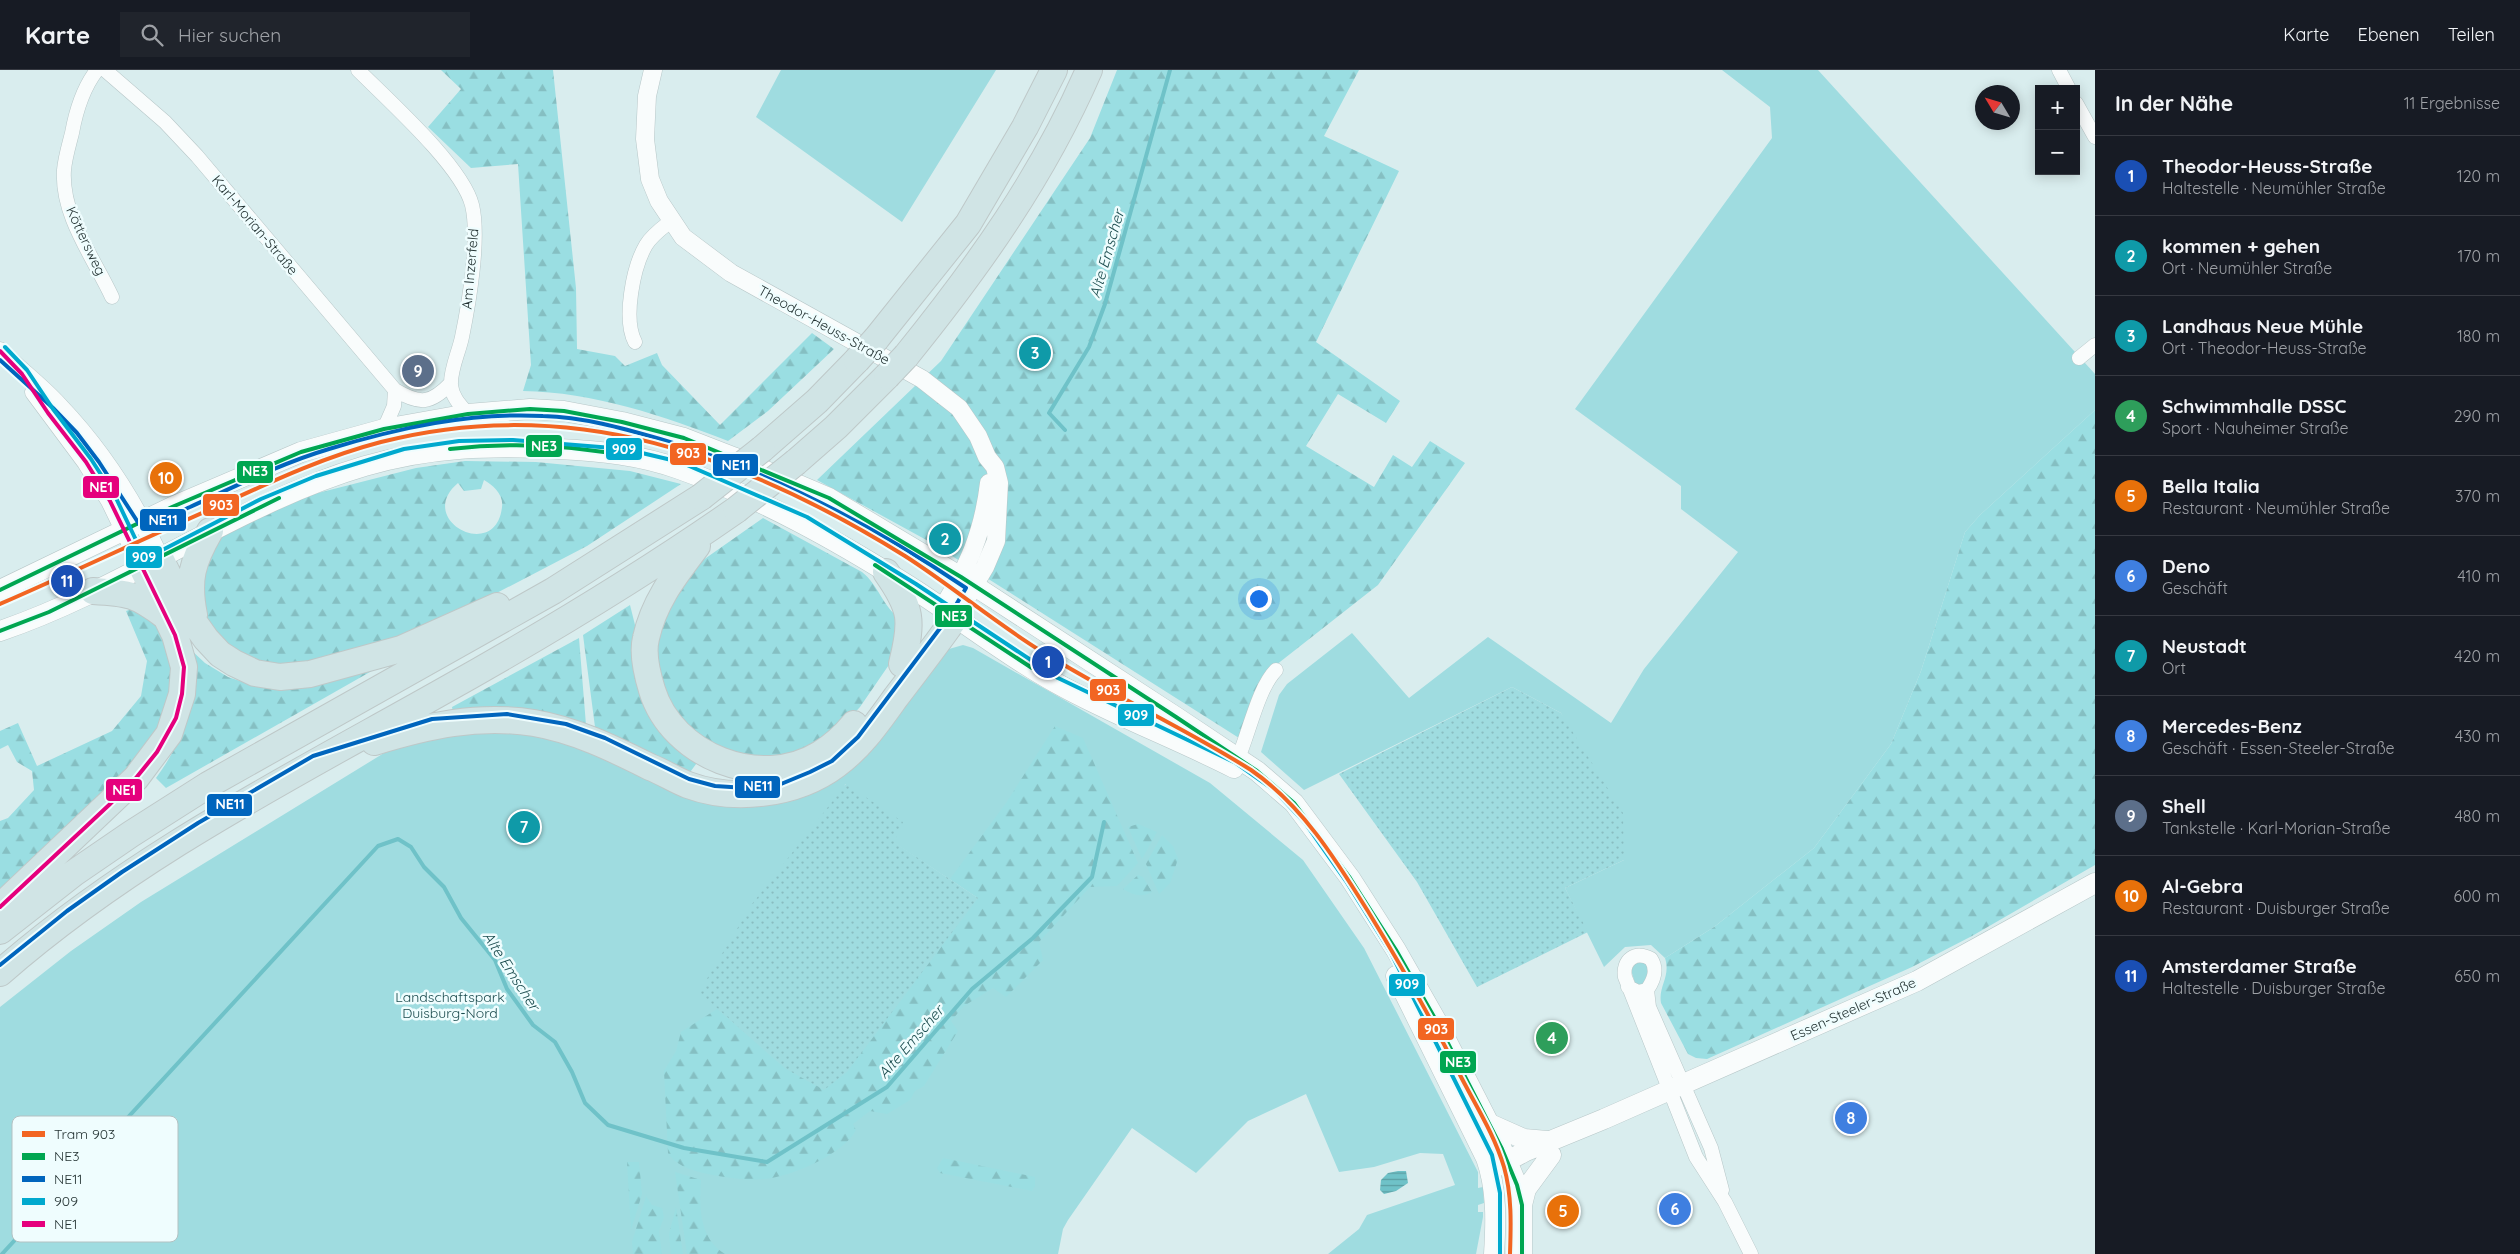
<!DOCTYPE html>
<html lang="de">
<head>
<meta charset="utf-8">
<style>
	body { margin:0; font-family:Quicksand,sans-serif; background:#20242c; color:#f1f3f6 }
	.controls { position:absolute; right:15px; top:15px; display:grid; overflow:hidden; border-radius:0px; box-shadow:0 2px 12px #0003 }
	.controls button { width:45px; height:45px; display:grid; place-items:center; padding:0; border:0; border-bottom:1px solid #363941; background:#171b24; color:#f1f3f6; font:25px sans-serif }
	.compass { position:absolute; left:1975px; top:15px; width:45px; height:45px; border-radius:50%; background:#171b24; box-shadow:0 2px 12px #0003; rotate:308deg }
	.you { position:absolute; left:1258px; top:528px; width:18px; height:18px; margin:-12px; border:4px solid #fff; border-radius:50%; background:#1a73e8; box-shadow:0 0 0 8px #1a73e833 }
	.badge { display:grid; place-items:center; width:32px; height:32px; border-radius:50%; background:#657576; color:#fff; font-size:16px; font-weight:700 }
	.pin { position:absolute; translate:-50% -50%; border:2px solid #fff; box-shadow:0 1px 5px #0006 }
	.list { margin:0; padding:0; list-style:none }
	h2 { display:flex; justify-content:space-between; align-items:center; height:65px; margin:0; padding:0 20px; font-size:21px }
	h2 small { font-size:16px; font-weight:400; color:#9ea1a6 }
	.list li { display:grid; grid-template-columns:32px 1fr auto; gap:15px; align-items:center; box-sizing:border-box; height:80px; padding:0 20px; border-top:1px solid #363941 }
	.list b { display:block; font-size:19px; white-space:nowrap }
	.list p { margin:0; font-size:16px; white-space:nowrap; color:#9ea1a6 }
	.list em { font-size:16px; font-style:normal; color:#9ea1a6 }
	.icon { flex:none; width:28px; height:28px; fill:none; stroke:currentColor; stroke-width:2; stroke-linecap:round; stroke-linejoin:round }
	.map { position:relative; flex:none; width:2095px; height:1184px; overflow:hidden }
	header { display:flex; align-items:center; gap:30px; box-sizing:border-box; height:70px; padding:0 25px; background:#171b24; border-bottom:1px solid #363941 }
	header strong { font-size:24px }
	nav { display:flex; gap:28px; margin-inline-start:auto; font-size:18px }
	.search { width:350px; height:45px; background:#20242c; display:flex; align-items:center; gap:12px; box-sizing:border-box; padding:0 18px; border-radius:0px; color:#9ea1a6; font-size:19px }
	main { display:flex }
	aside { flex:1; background:#171b24 }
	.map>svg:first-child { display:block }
	.green { fill:#9fdce0; fill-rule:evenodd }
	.forest { fill:url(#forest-firs); fill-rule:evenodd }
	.garden { fill:url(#garden-dots) }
	.water { fill:url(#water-rules) }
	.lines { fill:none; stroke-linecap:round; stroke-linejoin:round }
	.stream { stroke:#6fc2c8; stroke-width:4 }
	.minor-casing { stroke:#b7c7c8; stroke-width:15 }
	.tertiary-casing { stroke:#b7c7c8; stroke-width:19 }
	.secondary-casing { stroke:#b7c7c8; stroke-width:21 }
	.motorway-casing { stroke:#bec8c8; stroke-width:28 }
	.minor { stroke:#f9fcfc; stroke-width:14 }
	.tertiary { stroke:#f9fcfc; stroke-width:18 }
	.secondary { stroke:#f9fcfc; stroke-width:20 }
	.motorway { stroke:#d0e4e5; stroke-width:26 }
	.tram { stroke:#b7bdbd; stroke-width:1 }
	.motorway-bridge-casing { stroke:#bec8c8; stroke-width:28; stroke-linecap:butt }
	.motorway-bridge { stroke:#d0e4e5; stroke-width:26 }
	.bus-1-casing { stroke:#effdfe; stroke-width:8 }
	.bus-2-casing { stroke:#effdfe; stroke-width:8 }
	.bus-3-casing { stroke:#effdfe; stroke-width:8 }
	.bus-4-casing { stroke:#effdfe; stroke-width:8 }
	.bus-1 { stroke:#00a651; stroke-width:4 }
	.bus-2 { stroke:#0065bd; stroke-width:4 }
	.bus-3 { stroke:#00a9ce; stroke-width:4 }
	.bus-4 { stroke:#e5007d; stroke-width:4 }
	.tram-1-casing { stroke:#effdfe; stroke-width:8 }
	.tram-1 { stroke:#f26522; stroke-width:4 }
	.labels { text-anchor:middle; stroke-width:5; stroke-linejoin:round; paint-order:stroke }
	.street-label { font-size:14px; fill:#263535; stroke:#effdfe }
	.park-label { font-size:14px; fill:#1b4b4e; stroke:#effdfe }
	.water-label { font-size:15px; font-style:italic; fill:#1d4e50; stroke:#effdfe }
	.key { fill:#effdfe; stroke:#b3c1c2; stroke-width:1 }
	.key-label { font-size:14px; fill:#263535 }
	.line-badge { stroke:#effdfe; stroke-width:2 }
	.badge-label { font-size:14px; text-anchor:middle; font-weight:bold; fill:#fff }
</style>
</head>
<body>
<header>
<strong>Karte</strong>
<div class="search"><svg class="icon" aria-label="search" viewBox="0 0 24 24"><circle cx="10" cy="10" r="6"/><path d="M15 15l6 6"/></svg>Hier suchen</div>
<nav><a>Karte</a><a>Ebenen</a><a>Teilen</a></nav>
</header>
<main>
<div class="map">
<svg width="2095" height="1184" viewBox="0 0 2095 1184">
	<defs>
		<pattern id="forest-firs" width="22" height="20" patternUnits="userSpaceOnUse" patternTransform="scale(1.25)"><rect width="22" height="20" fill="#9adee2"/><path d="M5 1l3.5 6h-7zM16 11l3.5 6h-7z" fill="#85bfc2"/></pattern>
		<pattern id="garden-dots" width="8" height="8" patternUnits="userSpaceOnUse" patternTransform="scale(1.25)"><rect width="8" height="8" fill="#9fdce0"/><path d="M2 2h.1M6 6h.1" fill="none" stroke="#89bdc1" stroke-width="1.8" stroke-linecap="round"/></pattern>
		<pattern id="water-rules" width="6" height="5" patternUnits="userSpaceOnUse" patternTransform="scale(1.25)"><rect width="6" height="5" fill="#6fc2c8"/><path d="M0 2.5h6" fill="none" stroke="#5b9ea3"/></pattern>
	</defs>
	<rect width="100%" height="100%" fill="#d9edee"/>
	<path class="green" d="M781,0h215l-94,152 -146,-105z
		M1722,0h96l277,304v36l-115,105 -15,17 -44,139 -30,73 -77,104 -100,79 -49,31 -14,-13 -26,2 -21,20 -39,-79 59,-28 -63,-147 -49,-26 -208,103 -43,-38 18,-57 8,-11 65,-51 57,65 79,-61 123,86 33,-54 94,-117 -57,-43v-23l-106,-77 197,-271 -2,-31z
		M963,575l10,3 237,135 93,77 61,88 114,224v16l5,-1 1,16 -6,2v7h5v5l-7,37h-148l31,-25 8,-14 88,-30 -12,-31 -23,-1 -46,14 -35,5 -33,-78 -58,27 -52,52 -64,-45 -64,92 -5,9 -5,25h-1058v-247l71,-56 70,-49 261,-160 103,-14 280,68 160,-149 4,2zM845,714l48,58 85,56 -153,192z
		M1640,892l7,2 2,6 -4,13 -5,3 -5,-3 -4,-13 4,-6z"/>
	<path class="forest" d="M441,0h112l23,218 1,61 38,7 10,10 32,-13 5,12 58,60 92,-92 22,16 -66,62 -40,30c-64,-25 -135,-49 -205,-50l8,-26 -13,-201 -47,4 -43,-41 33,-38z
		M1117,0h242l-35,66 75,35 -83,171 84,59 -14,22 -48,-29 -32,52 68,41 19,-32 19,12 18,-26 35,22 -87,122 -112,88 -27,65 -309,-196 -113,-62 124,-119 149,-223z
		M2095,340v455l-123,71 -60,31 -205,92 -11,-1 -8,-4 -27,-51c-3,-17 10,-26 4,-45l49,-31 100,-79 77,-104 30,-73 44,-139 15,-17z
		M465,391l71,1 94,9 51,13 -94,62 -121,63 -52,22 -103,34h-57l-47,-37 -12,-45 29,-50 90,-39 102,-26zM484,410c9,5 20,15 18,27 -6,56 -88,13 -44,-24l6,8 17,-2z
		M763,448l99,54c16,12 22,37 38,46l-5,38 -35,51 -20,22 -26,19 -51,12 -40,-7 -46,-34 -21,-46 1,-46 39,-62z
		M143,535l13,14 15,34v47l-21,47 -150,149v-75l8,-3 26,-28 -2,-19 -15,-9 -9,-17 -8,4v-18l18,-8 19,43 75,-35 29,-35 6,-35 -21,-50z
		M630,535l8,32 61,123 -11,15 -93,-48 -12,-92z
		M579,568l7,87 -133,-13 -1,-5z
		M191,580l14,13 23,14 21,7 135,-20 -218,124 -10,-10c35,-48 33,-71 35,-128z
		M1055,656l28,12 55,125 -21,23 -27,1 -51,55 4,18 -37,37 -13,-9 -29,18 -13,15 7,10 -34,55 -9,5 -5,9 -23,14 -17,-3 -17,13 3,6c-12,24 -65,47 -92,49 -20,2 -41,-2 -61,-6 -12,-3 -28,-8 -35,-20l-4,-82 12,-20 5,-19 36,-23 69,60 192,-171 -28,-19 56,-76z
		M1138,754l19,8 -15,27 -14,-32z
		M1162,765l11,11 5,13 -8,24 -11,11 -13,-30z
		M1138,805l5,2 9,15c-11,6 -19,3 -29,-3z
		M943,1088l92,19v9l-3,5 -92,-18 -3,-5z
		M627,1092h12l3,32 -11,36z
		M675,1102l26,8c-2,27 -2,58 24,74h-38z
		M648,1120l-2,6 6,9 10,3 2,9 -5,14 3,23h-29l-1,-12z
		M676,1137l7,47h-12l-2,-20z"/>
	<path class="garden" d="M1512,617l49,26 62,100 1,47 -59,28 23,44 -111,55 -60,-105 -78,-108z
		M846,714l57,38 -9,20 84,56 -131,174 -23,18 -38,-21 -87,-77 53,-88z"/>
	<path class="water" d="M1398,1101h8l2,12 -12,8 -12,3 -4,-4 1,-10 7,-7z"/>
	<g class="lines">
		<path class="stream" d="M1065,360l-16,-17 40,-66 16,-43 65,-234
			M2,1184l376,-408 20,-7 13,8 13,20 20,20 17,31 34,42 12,29 26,36 22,17 17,30 13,31 23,22 76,23 83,14 120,-75 85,-98 61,-51 59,-61 12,-55"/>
		<defs>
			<path id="minor" d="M97,0c-14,18 -21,41 -25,63 -3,12 -7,25 -8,37 -3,46 30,88 48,127
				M105,0l60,52 32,34 198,234c25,15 36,14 56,-7
				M358,0c31,31 104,96 114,135 8,33 -3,98 -10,132 -3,15 -12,33 -11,48 1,12 9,20 17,29
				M2059,0l10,19
				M2076,33l19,34
				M635,272c-12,-23 -2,-75 11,-97 6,-10 16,-17 25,-24
				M2079,288l16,-13
				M384,359l10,-23 1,-16
				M1235,695c13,-26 22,-76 41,-95
				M1628,917l10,5 9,-2c7,-10 11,-20 4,-31 -15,-9 -29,1 -26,18l71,180 29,45 26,52
				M1647,920l2,17 62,141 11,42"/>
			<path id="tertiary" d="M653,0l-6,26 -2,43 5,40 9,22 24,36 48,36 191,106 37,29 19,28 9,21 8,10 4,16 -3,58 -11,26 -30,51
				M0,281c19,19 41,35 59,55 43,45 75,95 101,152
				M34,322l52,70 24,39 32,66
				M942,539c26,-43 41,-75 47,-126"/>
			<path id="secondary" d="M0,520l172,-83 129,-55 83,-23 84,-15 62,-5 34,2 58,11 62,16 49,19 96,41 132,79 215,140 81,54 37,32 56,75 46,72 41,72 65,127 15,36 5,20v49
				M0,561c127,-43 236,-127 365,-165 66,-19 126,-21 194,-17 41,2 82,6 120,20 82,29 157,71 230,117 49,31 96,69 147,97 57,32 119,55 178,85
				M1396,906l90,182c11,31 10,64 8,96
				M1490,1054l34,15 23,2
				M1498,1096l28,-15 78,-32 313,-138 178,-98
				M1522,1135l4,-16 25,-34"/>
			<path id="motorway" d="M876,269l92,-115 57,-97 29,-57
				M906,286c72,-89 137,-180 183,-286
				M762,379l55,-48 40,-41
				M796,392l40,-35 51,-51
				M697,476c-22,29 -43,55 -51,92 -4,16 1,36 6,52 20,66 108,101 168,64 13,-8 25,-19 34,-30
				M160,488l24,50 22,31 14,15 14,9 21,10 25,4 30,-3 91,-25 96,-43
				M886,502c26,37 27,48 16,92
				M93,521c36,2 43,3 72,25
				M194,545c-7,-35 -2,-53 16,-84
				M374,672c52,-16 104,-28 160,-19 41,7 78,25 116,44 13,5 25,13 38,18 46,17 108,10 148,-20 25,-18 42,-43 60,-68 20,-26 40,-52 59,-79
				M0,837l136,-129 33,-44 13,-40 2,-27 -9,-32 -33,-68
				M0,861l74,-58 57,-39 77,-49 345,-194 148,-94
				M0,903c131,-115 287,-194 438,-279 102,-57 202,-117 298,-184"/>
		</defs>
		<use href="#minor" class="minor-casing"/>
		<use href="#tertiary" class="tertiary-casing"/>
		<use href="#secondary" class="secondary-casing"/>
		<use href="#motorway" class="motorway-casing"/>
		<use href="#minor" class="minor"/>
		<use href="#tertiary" class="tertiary"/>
		<use href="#secondary" class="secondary"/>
		<use href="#motorway" class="motorway"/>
		<path class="tram" d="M1068,596l31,26"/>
		<defs>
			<path id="motorway-bridge" d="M857,290l19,-21
				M887,306l19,-20
				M701,427l61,-48
				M736,440l60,-48"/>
		</defs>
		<use href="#motorway-bridge" class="motorway-bridge-casing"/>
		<use href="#motorway-bridge" class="motorway-bridge"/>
		<defs>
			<path id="bus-1" d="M450,379c62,-7 126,-4 187,9
				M875,495l157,103
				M0,520l172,-83 129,-55 83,-23 84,-15 62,-5 34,2 58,11 62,16 145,60 132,79 215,140 81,54 37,32 56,75 46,72 41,72 65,127 15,36 5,20v49
				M0,561l49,-19 230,-114"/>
			<path id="bus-2" d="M0,290l53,48 24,25 22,29 42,65c16,-1 35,-14 49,-20 46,-21 92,-44 139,-58 69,-21 142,-37 214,-33 40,1 79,12 117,23 110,32 211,85 306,149l-16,27 -92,122 -26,24 -22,11 -29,12 -35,4 -31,-2 -26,-7 -84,-41 -39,-14 -59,-10 -75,5 -119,37 -115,67 -76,49 -55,39 -67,54"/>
			<path id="bus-3" d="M5,277l22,23 26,39 38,50 25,39 29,61 116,-60 55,-23 88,-27 55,-8 54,-1 112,9 55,13 127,55 109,67 142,94 178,85 38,27 32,34 40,57 45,72 101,202 8,38v61"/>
			<path id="bus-4" d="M0,281l22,23 26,39 38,49 24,39 65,134 9,32 -2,27 -6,24 -19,34 -21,26 -27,27 -109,102"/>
		</defs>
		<use href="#bus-1" class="bus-1-casing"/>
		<use href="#bus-2" class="bus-2-casing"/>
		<use href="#bus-3" class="bus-3-casing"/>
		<use href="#bus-4" class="bus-4-casing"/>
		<use href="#bus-1" class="bus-1"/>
		<use href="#bus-2" class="bus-2"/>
		<use href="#bus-3" class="bus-3"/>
		<use href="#bus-4" class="bus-4"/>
		<defs>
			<path id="tram-1" d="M0,534c76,-33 151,-69 227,-102 50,-23 100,-46 154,-60 191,-49 363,14 524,114 47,30 89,66 136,95 68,43 142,76 210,119 52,36 85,90 118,143 32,52 61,104 89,158 16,32 36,62 46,96 8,28 7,58 6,87"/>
		</defs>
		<use href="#tram-1" class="tram-1-casing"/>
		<use href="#tram-1" class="tram-1"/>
	</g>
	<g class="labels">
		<g class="street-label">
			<text transform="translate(255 155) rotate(50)" y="5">Karl-Morian-Straße</text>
			<text transform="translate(86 171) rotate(65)" y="5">Köttersweg</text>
			<text transform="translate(470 199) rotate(-85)" y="5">Am Inzerfeld</text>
			<text transform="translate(824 255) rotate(29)" y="5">Theodor-Heuss-Straße</text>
			<text transform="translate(1853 939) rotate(-24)" y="5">Essen-Steeler-Straße</text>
		</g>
		<g class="park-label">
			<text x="450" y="932">Landschaftspark<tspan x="450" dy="16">Duisburg-Nord</tspan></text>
		</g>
		<g class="water-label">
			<text transform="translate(1107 184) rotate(-74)" y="5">Alte Emscher</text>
			<text transform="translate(511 901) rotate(57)" y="5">Alte Emscher</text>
			<text transform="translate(911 972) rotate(-49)" y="5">Alte Emscher</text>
		</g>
	</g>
	<rect x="12" y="1046" width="166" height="126" rx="8" class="key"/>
	<rect x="22" y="1061" width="23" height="6" fill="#f26522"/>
	<rect x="22" y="1083" width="23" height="7" fill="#00a651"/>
	<rect x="22" y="1106" width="23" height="6" fill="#0065bd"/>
	<rect x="22" y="1128" width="23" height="7" fill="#00a9ce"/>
	<rect x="22" y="1151" width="23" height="6" fill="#e5007d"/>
	<g class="key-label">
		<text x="54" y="1069">Tram 903</text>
		<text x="54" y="1091">NE3</text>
		<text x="54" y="1114">NE11</text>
		<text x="54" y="1136">909</text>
		<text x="54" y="1159">NE1</text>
	</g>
	<g class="line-badge">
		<rect x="525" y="364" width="38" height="24" rx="5" fill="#00a651"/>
		<rect x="605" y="367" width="38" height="24" rx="5" fill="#00a9ce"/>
		<rect x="669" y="372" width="38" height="24" rx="5" fill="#f26522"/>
		<rect x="712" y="383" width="47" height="24" rx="5" fill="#0065bd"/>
		<rect x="236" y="390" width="38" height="24" rx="5" fill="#00a651"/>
		<rect x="82" y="405" width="38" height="24" rx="5" fill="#e5007d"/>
		<rect x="202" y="423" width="38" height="24" rx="5" fill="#f26522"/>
		<rect x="139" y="438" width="48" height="24" rx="5" fill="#0065bd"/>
		<rect x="125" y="475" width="38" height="24" rx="5" fill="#00a9ce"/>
		<rect x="934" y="534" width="39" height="24" rx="5" fill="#00a651"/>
		<rect x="1089" y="608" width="38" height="24" rx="5" fill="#f26522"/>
		<rect x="1117" y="633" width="38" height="24" rx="5" fill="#00a9ce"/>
		<rect x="734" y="705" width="47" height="24" rx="5" fill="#0065bd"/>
		<rect x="105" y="708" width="38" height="24" rx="5" fill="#e5007d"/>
		<rect x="206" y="723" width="47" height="24" rx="5" fill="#0065bd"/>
		<rect x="1388" y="903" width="38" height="24" rx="5" fill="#00a9ce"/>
		<rect x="1417" y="947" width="38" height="24" rx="5" fill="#f26522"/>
		<rect x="1439" y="980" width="38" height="24" rx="5" fill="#00a651"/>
	</g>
	<g class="badge-label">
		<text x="544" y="381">NE3</text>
		<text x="624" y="384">909</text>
		<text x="688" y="388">903</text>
		<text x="736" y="400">NE11</text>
		<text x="255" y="406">NE3</text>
		<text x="101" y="422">NE1</text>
		<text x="221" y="440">903</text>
		<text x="163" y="455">NE11</text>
		<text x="144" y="492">909</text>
		<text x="954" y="551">NE3</text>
		<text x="1108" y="625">903</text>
		<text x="1136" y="650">909</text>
		<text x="758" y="721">NE11</text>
		<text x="124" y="725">NE1</text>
		<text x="230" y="739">NE11</text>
		<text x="1407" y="919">909</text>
		<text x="1436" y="964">903</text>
		<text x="1458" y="997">NE3</text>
	</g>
</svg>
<div class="controls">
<button>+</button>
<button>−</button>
</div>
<svg class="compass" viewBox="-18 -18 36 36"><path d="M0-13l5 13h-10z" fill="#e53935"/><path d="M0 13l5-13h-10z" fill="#9ea1a6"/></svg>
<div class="you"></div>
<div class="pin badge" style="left:1048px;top:592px;background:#1a4fb4">1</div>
<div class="pin badge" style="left:945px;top:469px;background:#0f9aa8">2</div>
<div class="pin badge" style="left:1035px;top:283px;background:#0f9aa8">3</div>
<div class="pin badge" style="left:1552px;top:968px;background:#2e9e5b">4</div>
<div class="pin badge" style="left:1563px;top:1141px;background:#e8710a">5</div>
<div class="pin badge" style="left:1675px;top:1139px;background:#3f7fe0">6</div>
<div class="pin badge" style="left:524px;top:757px;background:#0f9aa8">7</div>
<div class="pin badge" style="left:1851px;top:1048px;background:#3f7fe0">8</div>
<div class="pin badge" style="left:418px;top:301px;background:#5c6f8a">9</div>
<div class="pin badge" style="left:166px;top:408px;background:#e8710a">10</div>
<div class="pin badge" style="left:67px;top:511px;background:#1a4fb4">11</div>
</div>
<aside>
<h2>In der Nähe<small>11 Ergebnisse</small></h2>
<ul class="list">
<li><span class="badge" style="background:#1a4fb4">1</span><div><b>Theodor-Heuss-Straße</b><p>Haltestelle · Neumühler Straße</p></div><em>120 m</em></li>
<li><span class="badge" style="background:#0f9aa8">2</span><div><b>kommen + gehen</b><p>Ort · Neumühler Straße</p></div><em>170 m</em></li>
<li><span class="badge" style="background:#0f9aa8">3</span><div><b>Landhaus Neue Mühle</b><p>Ort · Theodor-Heuss-Straße</p></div><em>180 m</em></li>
<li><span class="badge" style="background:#2e9e5b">4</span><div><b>Schwimmhalle DSSC</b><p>Sport · Nauheimer Straße</p></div><em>290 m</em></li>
<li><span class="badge" style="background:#e8710a">5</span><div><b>Bella Italia</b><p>Restaurant · Neumühler Straße</p></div><em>370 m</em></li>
<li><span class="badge" style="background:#3f7fe0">6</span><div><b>Deno</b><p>Geschäft</p></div><em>410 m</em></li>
<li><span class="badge" style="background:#0f9aa8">7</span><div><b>Neustadt</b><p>Ort</p></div><em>420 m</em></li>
<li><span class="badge" style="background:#3f7fe0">8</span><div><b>Mercedes-Benz</b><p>Geschäft · Essen-Steeler-Straße</p></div><em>430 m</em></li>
<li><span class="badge" style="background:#5c6f8a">9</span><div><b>Shell</b><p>Tankstelle · Karl-Morian-Straße</p></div><em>480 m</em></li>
<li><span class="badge" style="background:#e8710a">10</span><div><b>Al-Gebra</b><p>Restaurant · Duisburger Straße</p></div><em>600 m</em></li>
<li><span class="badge" style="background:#1a4fb4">11</span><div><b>Amsterdamer Straße</b><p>Haltestelle · Duisburger Straße</p></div><em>650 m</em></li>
</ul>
</aside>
</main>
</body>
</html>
